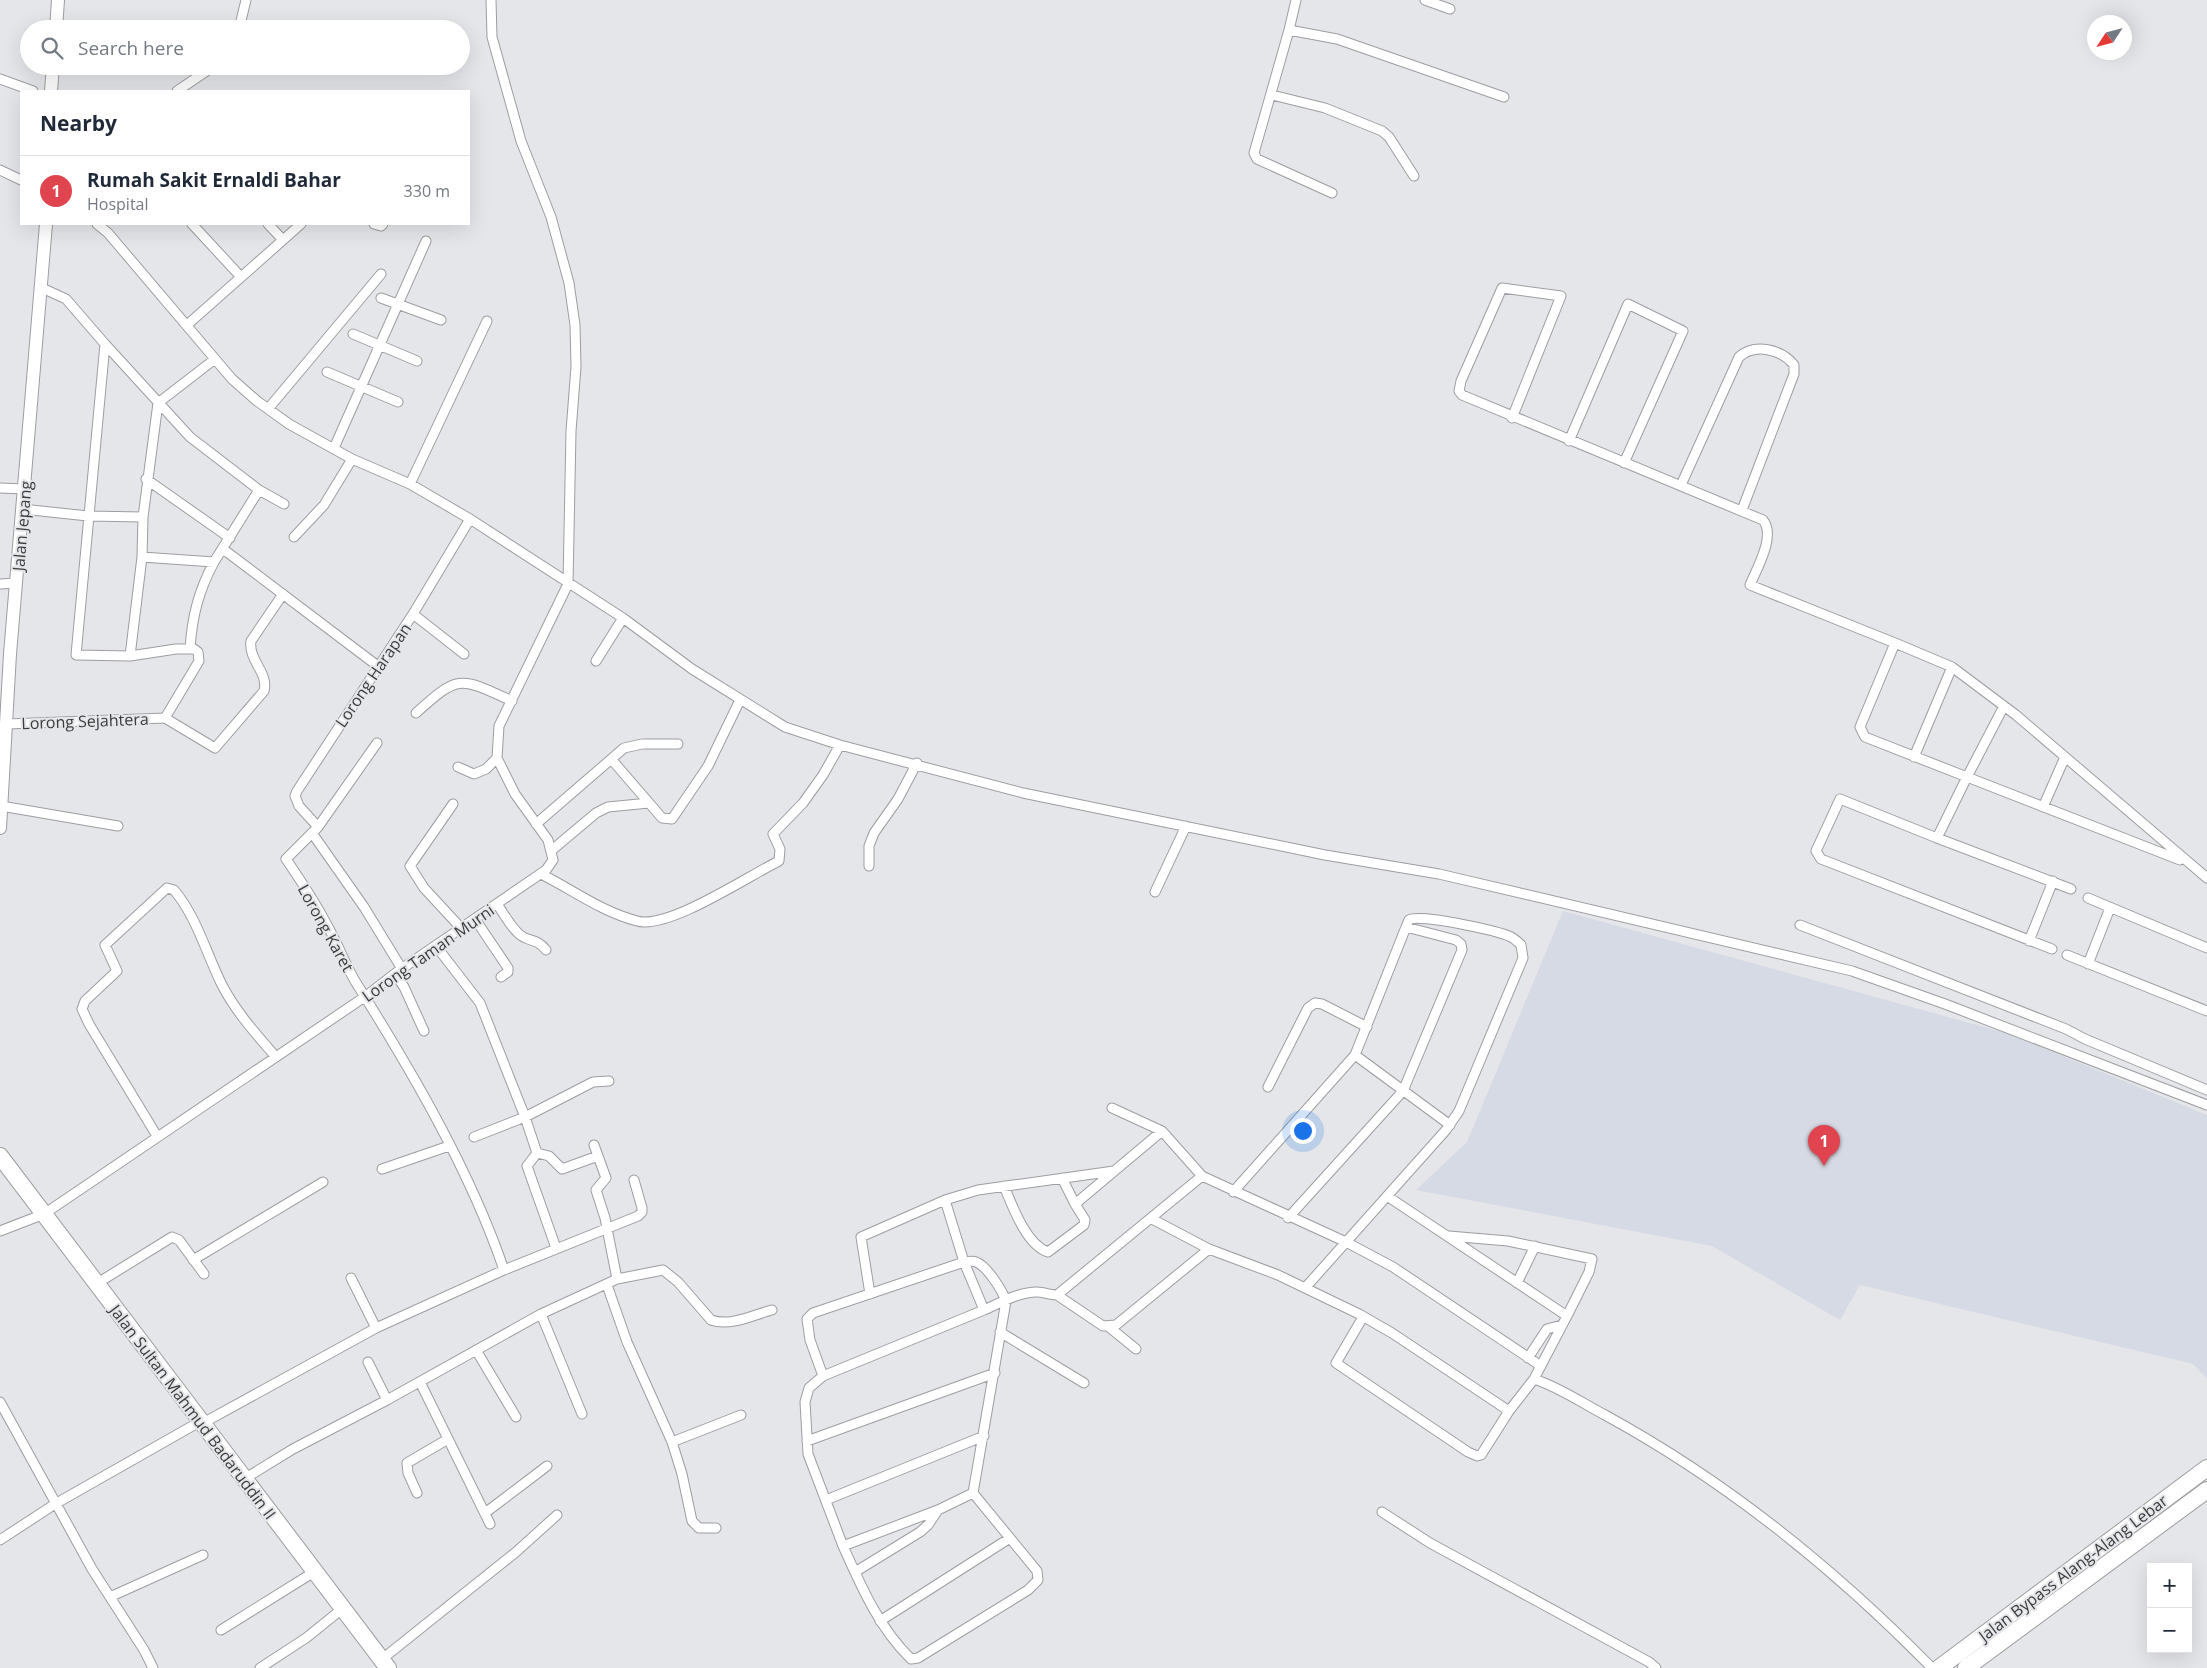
<!DOCTYPE html>
<html lang="en">
<head>
<meta charset="utf-8">
<style>
	body { margin:0; font-family:"Open Sans",sans-serif; background:#f2f2f3; color:#1f2937 }
	.controls { position:absolute; right:15px; bottom:15px; display:grid; overflow:hidden; border-radius:0px; box-shadow:0 5px 20px #0002 }
	.controls button { width:45px; height:45px; display:grid; place-items:center; padding:0; border:0; border-bottom:1px solid #e0e1e3; background:#fff; color:#1f2937; font:25px sans-serif }
	.compass { position:absolute; left:2087px; top:15px; width:45px; height:45px; border-radius:50%; background:#fff; box-shadow:0 5px 20px #0002; rotate:234deg }
	.you { position:absolute; left:1302px; top:1130px; width:18px; height:18px; margin:-12px; border:4px solid #fff; border-radius:50%; background:#1a73e8; box-shadow:0 0 0 8px #1a73e833 }
	.badge { display:grid; place-items:center; width:32px; height:32px; border-radius:50%; background:#0467b4; color:#fff; font-size:16px; font-weight:700 }
	.pin { position:absolute; translate:-50% -41px; filter:drop-shadow(0 1px 2px #0008) }
	.pin::after { content:''; position:absolute; top:26px; width:18px; height:15px; background:inherit; clip-path:polygon(0 0,100% 0,50% 100%) }
	.list { margin:0; padding:0; list-style:none }
	h2 { display:flex; justify-content:space-between; align-items:center; height:65px; margin:0; padding:0 20px; font-size:21px }
	h2 small { font-size:16px; font-weight:400; color:#747a83 }
	.list li { display:grid; grid-template-columns:32px 1fr auto; gap:15px; align-items:center; box-sizing:border-box; height:70px; padding:0 20px; border-top:1px solid #e0e1e3 }
	.list b { display:block; font-size:19px; white-space:nowrap }
	.list p { margin:0; font-size:16px; white-space:nowrap; color:#747a83 }
	.list em { font-size:16px; font-style:normal; color:#747a83 }
	.icon { flex:none; width:28px; height:28px; fill:none; stroke:currentColor; stroke-width:2; stroke-linecap:round; stroke-linejoin:round }
	.map { position:relative; flex:none; width:2207px; height:1668px; overflow:hidden }
	.search { position:absolute; background:#fff; box-shadow:0 5px 20px #0002; left:20px; top:20px; width:450px; height:55px; display:flex; align-items:center; gap:12px; box-sizing:border-box; padding:0 18px; border-radius:28px; color:#747a83; font-size:19px }
	.panel { position:absolute; background:#fff; box-shadow:0 5px 20px #0002; left:20px; top:90px; width:450px; height:135px; border-radius:0px }
	.map>svg:first-child { display:block }
	.built { fill:#d6dae4 }
	.lines { fill:none; stroke-linecap:round; stroke-linejoin:round }
	.street-casing { stroke:#9d9ea1; stroke-width:11 }
	.secondary-casing { stroke:#9d9ea1; stroke-width:14 }
	.highway-casing { stroke:#9d9ea1; stroke-width:18 }
	.street { stroke:#fff; stroke-width:9 }
	.secondary { stroke:#fff; stroke-width:12 }
	.highway { stroke:#fff; stroke-width:16 }
	.labels { text-anchor:middle; stroke-width:4; stroke-linejoin:round; paint-order:stroke }
	.street-label { font-size:16px; fill:#3c3c3d; stroke:#e5e6ea }
</style>
</head>
<body>
<div class="map">
<svg width="2207" height="1668" viewBox="0 0 2207 1668">
	<rect width="100%" height="100%" fill="#e5e6ea"/>
	<path class="built" d="M1563,911l443,122 201,82v264l-14,-15 -333,-79 -20,35 -128,-74 -296,-56 51,-48z"/>
	<g class="lines">
		<defs>
			<path id="street" d="M1296,0l-7,30 48,9 167,58
				M1425,0l25,9
				M239,29l7,-29
				M1289,30l-35,123 3,6 75,34
				M0,79l33,12
				M177,91l37,-25
				M1272,95l53,13 57,23 7,6 25,39
				M0,170l21,10
				M97,224l11,9 124,146 25,22 32,23 63,35 58,25 60,35 153,99 69,51 93,58 55,18 183,48 302,62 114,19 413,97 93,33 262,101
				M192,224l49,53
				M268,224l15,16
				M374,224l7,2 2,-2
				M42,288l24,11 39,45 -29,311 54,1 46,-7h18l4,3 1,9 -34,57
				M381,298l60,22
				M187,325l114,-101
				M353,334l64,27
				M105,344l85,93 69,53 25,14
				M327,372l71,30
				M268,409l113,-135
				M1512,418l49,-122 -59,-8 -41,93 -2,10 3,4 301,125c13,16 -6,48 -13,65l145,58
				M1569,441l59,-137 55,27 -59,132
				M334,448l92,-207
				M146,479l84,59
				M410,484l77,-163
				M1681,485l58,-128c16,-14 42,-8 55,8v9l-52,136
				M0,488l25,1
				M22,509l66,7 55,1 -1,40 -12,99
				M143,517l15,-114 57,-44
				M294,537l30,-32 28,-46
				M223,549l156,118
				M142,557l72,5 45,-72
				M0,584l16,-1
				M413,614l51,40
				M190,649c2,-33 9,-59 24,-87
				M596,661l27,-43
				M2004,706l-37,71 -102,-40 -5,-10 35,-84 57,24 64,48 191,163
				M416,713c43,-39 44,-36 96,-12
				M7,724l158,-6 50,30 49,-57c5,-18 -16,-31 -13,-50l32,-47
				M377,743l-59,84 -32,32c15,22 30,44 42,68 10,17 17,37 27,54 56,89 115,189 149,289
				M1914,757l38,-90
				M612,760l50,58 10,1 36,-53 32,-66
				M458,767l16,7 12,-5 11,-11
				M453,804l-43,62 14,22 37,40
				M1,806l117,20
				M2043,807l22,-50
				M536,824l88,-76 18,-4h36
				M318,827l-19,-21 -4,-10 2,-5 116,-177 57,-95
				M312,833l52,74 38,62
				M1937,838l-97,-39 -24,52 5,8 231,90
				M552,850l44,-37 12,-6 41,-4
				M869,866v-20l5,-13 24,-34 19,-36
				M541,874c32,16 61,38 96,47 31,9 111,-45 142,-60l1,-12 -7,-15 30,-31 20,-28 17,-30
				M2071,889l-134,-51 30,-61 213,83
				M1155,892l31,-66
				M2088,898l119,50
				M497,904c7,10 13,22 22,30 10,9 17,3 27,16
				M475,919l33,49v4l-7,5
				M1800,925l266,104 19,10 122,51
				M2029,941l24,-60
				M436,946l44,57 45,114 12,36
				M2067,955l140,56
				M2088,964l22,-56
				M395,974l9,13 20,44
				M1355,1055l95,70
				M1268,1087l40,-79 7,-5 7,1 45,23
				M1112,1108l50,23
				M157,1136l-68,-112 -7,-15 3,-8 32,-30 -12,-26 62,-57 7,2c22,26 32,62 47,93 14,28 35,51 55,74
				M474,1137l51,-20 68,-35 16,-1
				M537,1153l-10,13 29,82
				M537,1153l12,3 13,13 36,-13
				M382,1169l67,-23
				M1062,1178l13,26
				M1004,1186c8,19 22,59 44,66l36,-27 1,-5 -10,-16 87,-73 40,45
				M1233,1192l122,-137 51,-128 50,13 5,4 1,6 -59,141 -115,127
				M1387,1196l180,120 -33,63
				M1152,1219l57,30 69,26 81,39 33,19 117,78 25,-32c25,8 48,24 71,36 121,66 231,155 327,253
				M0,1231l44,-17 322,-218 31,-24 149,-102 7,-10 -5,-20 -33,-46 -18,-36 2,-32 69,-142 3,-153 5,-64 -1,-42 -6,-42 -18,-66 -30,-76 -29,-104 -1,-37
				M1449,1236l59,5 84,18 -3,13 -22,44
				M193,1260l130,-78
				M351,1278l25,50
				M617,1279l46,-9 15,12 33,38c19,7 42,-5 61,-10
				M1517,1283l18,-37
				M96,1284l76,-47 7,3 25,34
				M607,1285l20,57 45,100 10,32 10,47 7,7h17
				M1305,1288l141,-158 13,-19 64,-153 -2,-13c-3,-3 -6,-6 -10,-8 -12,-6 -93,-24 -102,-17l-3,7
				M870,1294l-9,-57 84,-37
				M1057,1295l46,31 13,-1 93,-76
				M984,1310l-20,-48 -19,-62 33,-10 136,-19
				M541,1314l76,-35 -12,-61 -9,-28 10,-12 -12,-33
				M1363,1317l-27,46 132,89 9,4 4,-1 28,-44
				M1109,1327l27,22
				M1000,1332l84,51
				M476,1350l40,67
				M1528,1358l19,-29 15,-4
				M368,1362l19,38
				M823,1376l-13,-36 -3,-21 6,-6 151,-51c4,0 8,-2 12,0 11,4 26,28 30,39l-33,192 -35,17 -95,36 -35,-92 -3,-52 4,-14 14,-12 161,-66c16,-7 34,-18 53,-18 6,0 13,3 20,3l145,-119 144,66 47,25 148,99
				M420,1382l70,142
				M0,1402l92,167 52,81 9,18
				M203,1423l173,-95 128,-58 134,-54 4,-4v-4l-8,-28
				M807,1441l188,-68
				M672,1442l69,-27
				M244,1479l49,-30 94,-49 154,-86 41,100
				M417,1493l-9,-20 -1,-10 41,-24
				M826,1500l158,-64
				M1382,1512l48,31 219,119 7,6
				M485,1513l62,-47
				M0,1540l55,-36 146,-83
				M843,1546c18,40 36,82 68,113l7,-1 110,-68 10,-10 -1,-9 -64,-78
				M855,1572l65,-40 8,-7 10,-15
				M112,1596l91,-41
				M880,1621l130,-83
				M221,1630l93,-58
				M381,1660l135,-108 41,-37
				M260,1668l46,-30 36,-29"/>
			<path id="secondary" d="M56,29l2,-29
				M51,91l2,-25
				M0,828l10,-174 36,-430"/>
			<path id="highway" d="M0,1156l388,512
				M1939,1668l268,-200
				M1966,1668l241,-178"/>
		</defs>
		<use href="#street" class="street-casing"/>
		<use href="#secondary" class="secondary-casing"/>
		<use href="#highway" class="highway-casing"/>
		<use href="#street" class="street"/>
		<use href="#secondary" class="secondary"/>
		<use href="#highway" class="highway"/>
	</g>
	<g class="labels">
		<g class="street-label">
			<text transform="translate(22 526) rotate(-85)" y="6">Jalan Jepang</text>
			<text transform="translate(373 675) rotate(-56)" y="6">Lorong Harapan</text>
			<text transform="translate(85 721) rotate(-2)" y="6">Lorong Sejahtera</text>
			<text transform="translate(326 928) rotate(61)" y="6">Lorong Karet</text>
			<text transform="translate(428 953) rotate(-35)" y="6">Lorong Taman Murni</text>
			<text transform="translate(193 1412) rotate(53)" y="6">Jalan Sultan Mahmud Badaruddin II</text>
			<text transform="translate(2073 1568) rotate(-37)" y="6">Jalan Bypass Alang-Alang Lebar</text>
		</g>
	</g>
</svg>
<div class="controls">
<button>+</button>
<button>−</button>
</div>
<svg class="compass" viewBox="-18 -18 36 36"><path d="M0-13l5 13h-10z" fill="#e53935"/><path d="M0 13l5-13h-10z" fill="#747a83"/></svg>
<div class="you"></div>
<div class="pin badge" style="left:1824px;top:1166px;background:#e0444e">1</div>
<div class="search"><svg class="icon" aria-label="search" viewBox="0 0 24 24"><circle cx="10" cy="10" r="6"/><path d="M15 15l6 6"/></svg>Search here</div>
<section class="panel">
<h2>Nearby<small></small></h2>
<ul class="list">
<li><span class="badge" style="background:#e0444e">1</span><div><b>Rumah Sakit Ernaldi Bahar</b><p>Hospital</p></div><em>330 m</em></li>
</ul>
</section>
</div>
</body>
</html>
